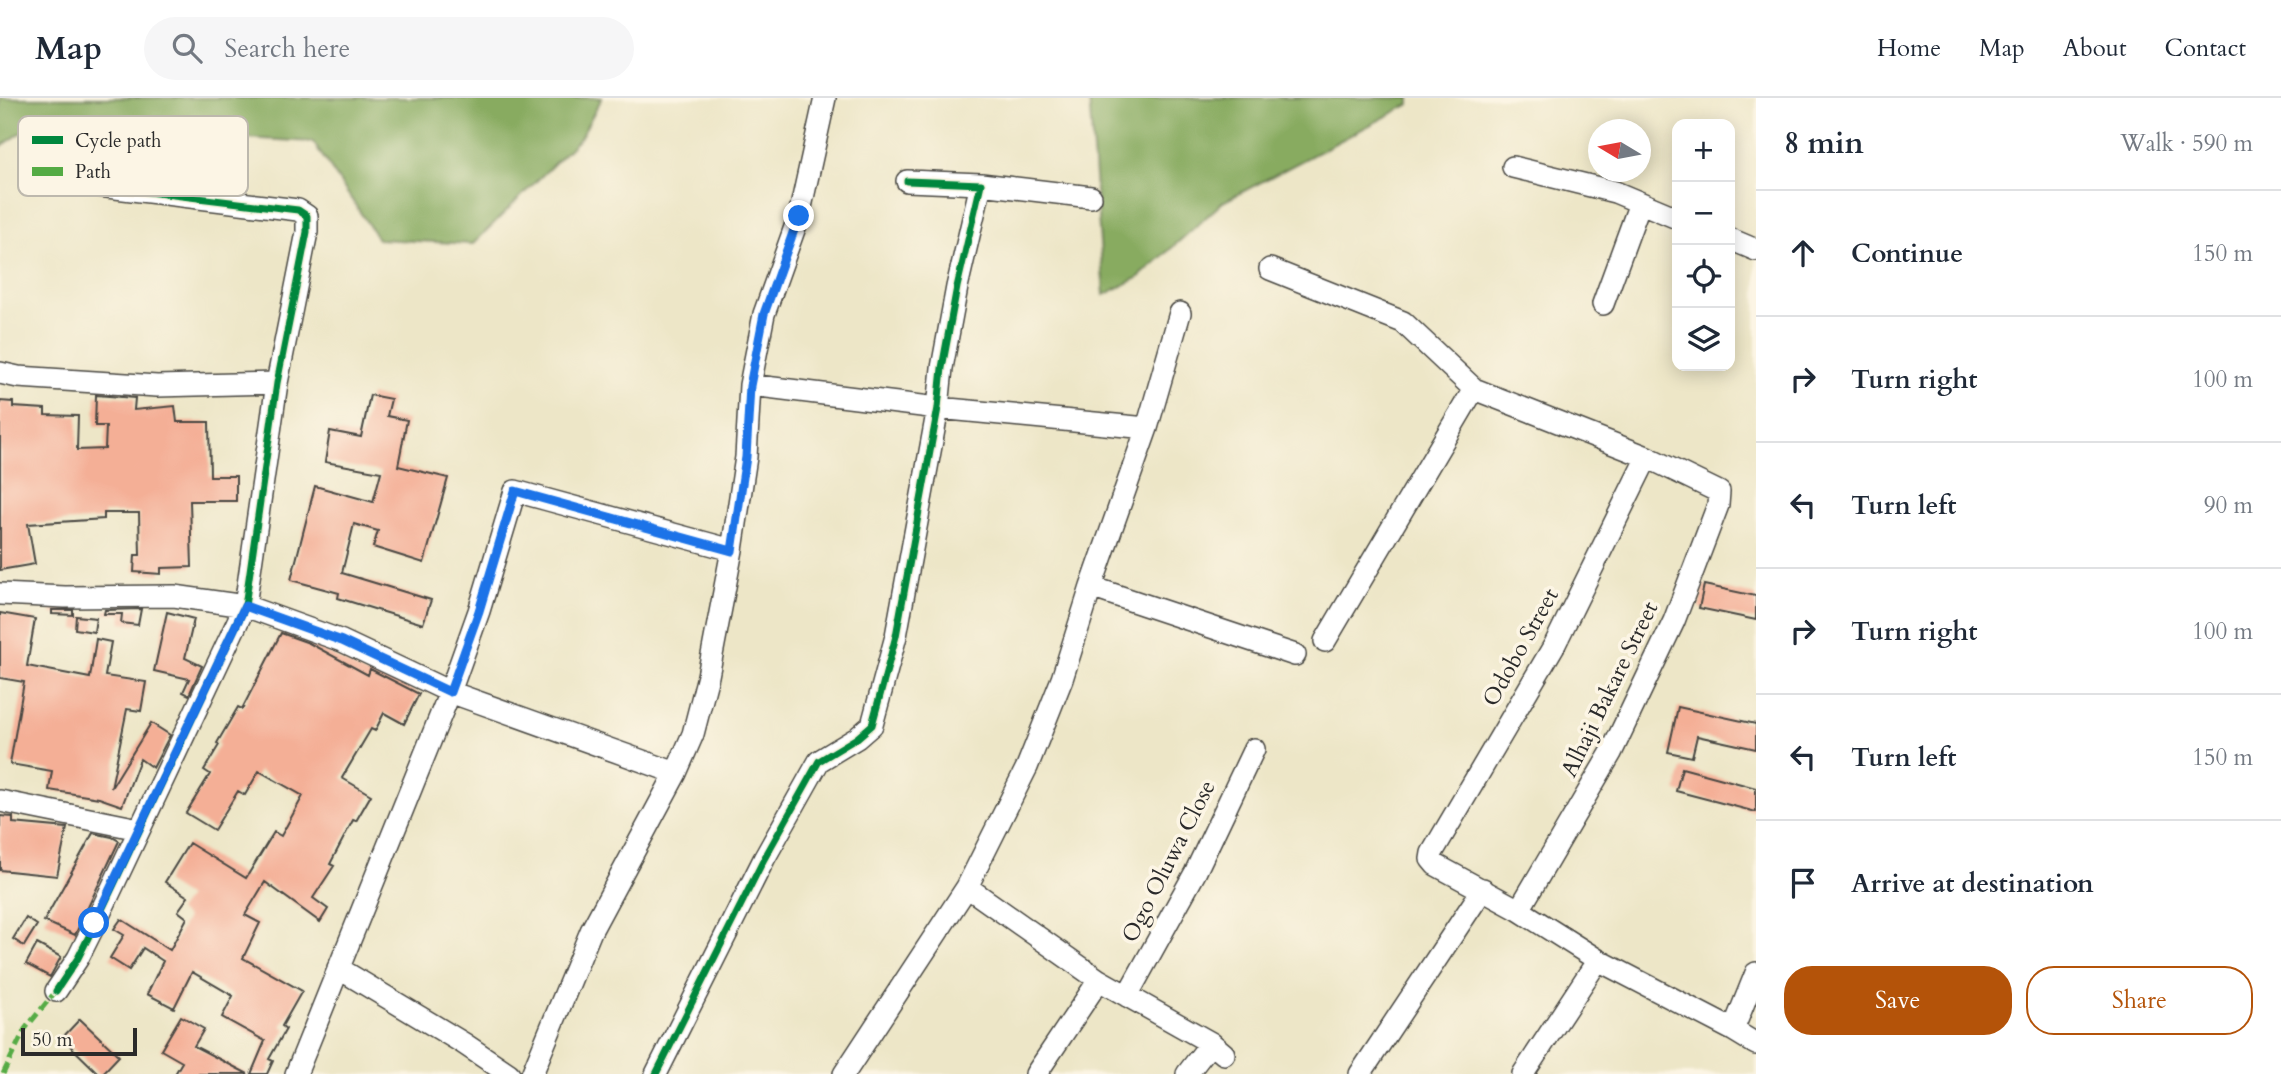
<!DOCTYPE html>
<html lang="en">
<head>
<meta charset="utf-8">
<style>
	body { margin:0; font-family:Cardo,serif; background:#f6f6f7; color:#1f2937 }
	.controls { position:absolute; right:21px; top:21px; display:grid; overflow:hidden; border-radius:14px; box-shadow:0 4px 18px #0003 }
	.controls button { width:63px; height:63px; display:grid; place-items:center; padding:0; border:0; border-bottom:2px solid #e0e1e3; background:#fff; color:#1f2937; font:35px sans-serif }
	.compass { position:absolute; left:1588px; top:21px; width:63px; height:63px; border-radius:50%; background:#fff; box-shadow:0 4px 18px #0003; rotate:280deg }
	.scale { position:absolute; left:21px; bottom:18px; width:116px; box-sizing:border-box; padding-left:7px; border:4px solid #2b2b2b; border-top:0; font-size:19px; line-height:24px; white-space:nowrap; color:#2b2b2b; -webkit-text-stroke:5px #fcf5e5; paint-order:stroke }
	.stop { position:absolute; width:21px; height:21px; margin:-16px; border:5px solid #1a73e8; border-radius:50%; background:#fff }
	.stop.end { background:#1a73e8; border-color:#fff; box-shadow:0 2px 7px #0008 }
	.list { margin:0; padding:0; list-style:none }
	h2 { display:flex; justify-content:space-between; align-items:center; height:91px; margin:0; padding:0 28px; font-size:30px }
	h2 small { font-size:23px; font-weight:400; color:#747a83 }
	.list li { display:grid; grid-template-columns:46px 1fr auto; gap:21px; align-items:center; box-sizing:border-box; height:126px; padding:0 28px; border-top:2px solid #e0e1e3 }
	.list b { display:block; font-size:26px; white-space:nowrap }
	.list em { font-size:23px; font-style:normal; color:#747a83 }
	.actions { display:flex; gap:14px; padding:21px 28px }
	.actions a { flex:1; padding:16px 0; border:2px solid #b45309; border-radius:28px; text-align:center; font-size:24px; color:#b45309 }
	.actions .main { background:#b45309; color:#fff }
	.icon { flex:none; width:38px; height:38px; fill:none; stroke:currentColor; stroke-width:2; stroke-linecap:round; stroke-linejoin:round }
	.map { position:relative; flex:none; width:1756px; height:976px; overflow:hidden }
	header { display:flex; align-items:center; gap:42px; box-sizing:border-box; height:98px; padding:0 35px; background:#fff; border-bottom:2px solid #e0e1e3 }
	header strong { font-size:33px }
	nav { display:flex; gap:38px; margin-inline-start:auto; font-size:24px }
	.search { width:490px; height:63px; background:#f6f6f7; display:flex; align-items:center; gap:18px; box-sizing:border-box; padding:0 24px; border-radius:38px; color:#747a83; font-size:26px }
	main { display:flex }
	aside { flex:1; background:#fff }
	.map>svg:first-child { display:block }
	.forest { fill:#88ab60; stroke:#5a6b46; stroke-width:2 }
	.building { fill:#f4af96 }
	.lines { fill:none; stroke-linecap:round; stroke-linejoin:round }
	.minor-casing { stroke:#484742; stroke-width:24 }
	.minor { stroke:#fff; stroke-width:21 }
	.quiet { stroke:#54ab44; stroke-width:5; stroke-dasharray:10 5; stroke-linecap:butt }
	.cycleway-casing { stroke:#fcf5e5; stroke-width:11 }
	.cycleway { stroke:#00873e; stroke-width:7 }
	.route { stroke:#1a73e8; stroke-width:9 }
	.labels { text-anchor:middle; stroke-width:7; stroke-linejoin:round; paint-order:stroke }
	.street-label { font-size:23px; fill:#2b2b2b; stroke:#fcf5e5 }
	.key { fill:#fcf5e5; stroke:#bdb8ad; stroke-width:2 }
	.key-label { font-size:19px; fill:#2b2b2b }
</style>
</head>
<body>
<header>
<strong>Map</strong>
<div class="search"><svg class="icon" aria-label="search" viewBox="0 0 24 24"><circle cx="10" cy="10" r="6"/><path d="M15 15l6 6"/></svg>Search here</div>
<nav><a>Home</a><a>Map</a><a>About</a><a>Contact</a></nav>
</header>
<main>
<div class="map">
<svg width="1756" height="976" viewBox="0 0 1756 976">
	<rect width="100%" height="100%" fill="#fcf5e5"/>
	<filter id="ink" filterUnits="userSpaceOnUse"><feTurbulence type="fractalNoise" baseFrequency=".0143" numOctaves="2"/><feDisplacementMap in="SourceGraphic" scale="14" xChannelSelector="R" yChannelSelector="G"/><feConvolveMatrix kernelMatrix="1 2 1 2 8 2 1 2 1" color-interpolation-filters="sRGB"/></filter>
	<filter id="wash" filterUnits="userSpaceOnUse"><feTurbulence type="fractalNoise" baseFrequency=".00686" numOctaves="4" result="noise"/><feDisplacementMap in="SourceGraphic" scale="28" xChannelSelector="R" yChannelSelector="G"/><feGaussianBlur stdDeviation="1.57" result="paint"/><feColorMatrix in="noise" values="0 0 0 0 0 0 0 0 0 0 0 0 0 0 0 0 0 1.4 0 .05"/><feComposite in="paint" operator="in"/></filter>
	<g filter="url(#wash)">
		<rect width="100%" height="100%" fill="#ede6c7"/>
		<path class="forest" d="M0,0h602l-22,40 -107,106 -95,-5 -65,-97 -282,-16 -31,21z
			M1089,0h321v6l-187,98 -85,76 -34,17z"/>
		<g id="blocks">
			<path class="building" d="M96,297l39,3 -1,12 41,-4 2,16h32l1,54h26v25h-46l2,66 -31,1v6l-27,-2 1,-17h5l-1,-42h-35v6l-76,5 7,40 -35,6v-169l13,1v5l32,2v6l33,1 -1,34 28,-1 1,-23h-11z
				M370,297l21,4 -4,17 20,4 -9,46 50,12 -24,85 -51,-16 5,-16 -24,-7 -12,49 89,27 -8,24 -85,-26 1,-5 -48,-13 24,-94 58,16 8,-30 -56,-10 5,-31 31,6z
				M1704,487l52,11v24l-57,-12z
				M141,511l-3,16 -17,-2 1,-9h-18l1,-4z
				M52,512h21v5l-21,-1z
				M167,514l27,7 -9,39 17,8 -13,29 -6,-3 6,-13 -35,-8z
				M0,515l35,6 -8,47 63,12 6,-39 15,3 -6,34 41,6 -5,29 -14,-2 -16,79 40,-65 19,12 -17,33 -13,-9 -18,47 -23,-8 -50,-8 3,-19 -42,-7 14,-82 -24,-4z
				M76,518l20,2 -2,14 -19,-3z
				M281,535l28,10 59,32 2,-6 49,25 -15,30 -20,-11 -9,18 -4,-2 -29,49 29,17 -15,26 -3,-1 -23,44 4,2 -21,32 15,11 -8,13 -55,-40 -20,33 15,8 -17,35 59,33 -20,35 4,3 -17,30 4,2 -6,13h-16l14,-33 -43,-24 11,-21 -41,-24 -18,36 -27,-14 16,-33 -20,-13 -14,22 -19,-12 14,-23 -10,-6 7,-10 49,31 17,-32 -9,-7 10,-14 -23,-15 24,-39 57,35 28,-46 7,4 22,-40 -44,-25 -14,24 -7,-4 -24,39 -28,-17 24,-39 -6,-4 15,-25 -2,-2 21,-36 4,2z
				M1678,609l78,17v25l-59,-13 -5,21 -24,-5z
				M1682,670l74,20v24l-80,-21z
				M0,718l13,1v6l54,5 -10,48 -57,-6z
				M93,735l19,4 7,4 -44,94 -31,-14z
				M26,820l11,7 -13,21 -11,-7z
				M37,846l24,13 -11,20 -24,-13z
				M181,918l23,13 -10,17 54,28h-73l7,-12 -21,-12z
				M80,921l39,37 -17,18h-3l-37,-36z"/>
		</g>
	</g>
	<g filter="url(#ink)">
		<use href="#blocks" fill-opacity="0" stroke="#484742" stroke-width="2"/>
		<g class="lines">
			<defs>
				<path id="minor" d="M1513,69l102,25 62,26
					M49,82l249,30 9,6v16l-30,151 -32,223 -150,318 -17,34 -22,33
					M981,86l110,13
					M1730,141l26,11
					M1270,171l133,53 71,67 173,68 72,35 -1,13 -44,116 -63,132 -92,157
					M1603,206l37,-101
					M0,275l18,4 139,9 120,-3
					M750,287l188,23 209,20
					M1647,359l-92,187 -123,209 -1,6 5,6 83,45 79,50 135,70 23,14
					M1091,489l204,68
					M0,496l65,3 109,-1 71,10 97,35 108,51 226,81
					M1325,543l149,-252
					M0,703l139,28
					M967,789l132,93 112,63 13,11
					M338,870l125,75 46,31
					M1127,898l68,-123 59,-124
					M1733,932l23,-57
					M296,976l154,-382 29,-81 36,-120 217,59
					M532,976l59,-143 85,-158 17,-39 15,-58 24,-126 14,-93 4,-72 14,-71 35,-98 26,-118
					M656,976l108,-215 55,-98 38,-23 15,-13 24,-89 42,-228 4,-40 15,-81 24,-103 -74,-3
					M844,976l123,-187 60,-120 35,-88 29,-92 56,-159 33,-115
					M1036,976l63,-94
					M1187,976l24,-31
					M1360,976l123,-185
					M1523,976l75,-114"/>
			</defs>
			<use href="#minor" class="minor-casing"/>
			<use href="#minor" class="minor"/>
			<path class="quiet" d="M3,976l22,-45 31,-38"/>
			<defs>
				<path id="cycleway" d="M49,82l249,30 9,6v16l-30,151 -32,223 -150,318 -17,34 -22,33
					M656,976l108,-215 55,-98 38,-23 15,-13 24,-89 42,-228 4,-40 15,-81 24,-103 -74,-3"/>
			</defs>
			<use href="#cycleway" class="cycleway-casing"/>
			<use href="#cycleway" class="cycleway"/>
		</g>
	</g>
	<g class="lines" filter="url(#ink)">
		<path class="route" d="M94,825l151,-317 97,35 108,51 29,-81 36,-120 217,60 14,-94 4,-71 14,-72 35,-98"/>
	</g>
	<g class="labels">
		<g class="street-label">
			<text transform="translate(1520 549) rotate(-61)" y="8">Odobo Street</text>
			<text transform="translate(1609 591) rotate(-64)" y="8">Alhaji Bakare Street</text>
			<text transform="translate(1168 763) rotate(-63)" y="8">Ogo Oluwa Close</text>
		</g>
	</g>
	<rect x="18" y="18" width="230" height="80" rx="10" class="key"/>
	<rect x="32" y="38" width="31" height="8" fill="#00873e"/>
	<rect x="32" y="69" width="31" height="9" fill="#54ab44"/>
	<g class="key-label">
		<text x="75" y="49">Cycle path</text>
		<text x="75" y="80">Path</text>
	</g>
</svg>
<div class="controls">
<button>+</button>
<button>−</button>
<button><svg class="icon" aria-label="locate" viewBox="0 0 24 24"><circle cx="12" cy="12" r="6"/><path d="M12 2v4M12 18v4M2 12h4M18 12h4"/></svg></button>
<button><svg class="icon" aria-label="layers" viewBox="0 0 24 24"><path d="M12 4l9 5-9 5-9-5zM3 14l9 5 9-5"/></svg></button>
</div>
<svg class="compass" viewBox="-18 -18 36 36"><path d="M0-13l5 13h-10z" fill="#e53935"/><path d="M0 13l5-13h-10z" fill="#747a83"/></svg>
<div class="scale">50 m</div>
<div class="stop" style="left:94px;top:825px"></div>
<div class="stop end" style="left:799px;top:118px"></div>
</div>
<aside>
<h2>8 min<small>Walk · 590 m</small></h2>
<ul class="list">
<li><svg class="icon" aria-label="ahead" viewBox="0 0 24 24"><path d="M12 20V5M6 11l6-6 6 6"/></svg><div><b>Continue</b></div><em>150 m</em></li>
<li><svg class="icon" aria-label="right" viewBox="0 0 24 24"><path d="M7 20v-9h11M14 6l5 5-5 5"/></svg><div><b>Turn right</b></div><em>100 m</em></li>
<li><svg class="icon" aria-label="left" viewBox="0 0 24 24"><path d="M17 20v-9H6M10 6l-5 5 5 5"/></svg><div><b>Turn left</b></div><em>90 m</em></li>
<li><svg class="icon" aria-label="right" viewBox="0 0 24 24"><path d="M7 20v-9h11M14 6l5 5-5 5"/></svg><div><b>Turn right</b></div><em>100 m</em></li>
<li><svg class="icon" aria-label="left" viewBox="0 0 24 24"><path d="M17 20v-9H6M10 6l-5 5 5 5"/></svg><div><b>Turn left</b></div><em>150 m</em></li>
<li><svg class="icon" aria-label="arrive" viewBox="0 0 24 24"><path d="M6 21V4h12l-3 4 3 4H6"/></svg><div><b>Arrive at destination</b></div></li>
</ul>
<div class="actions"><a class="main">Save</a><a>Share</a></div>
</aside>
</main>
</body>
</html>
